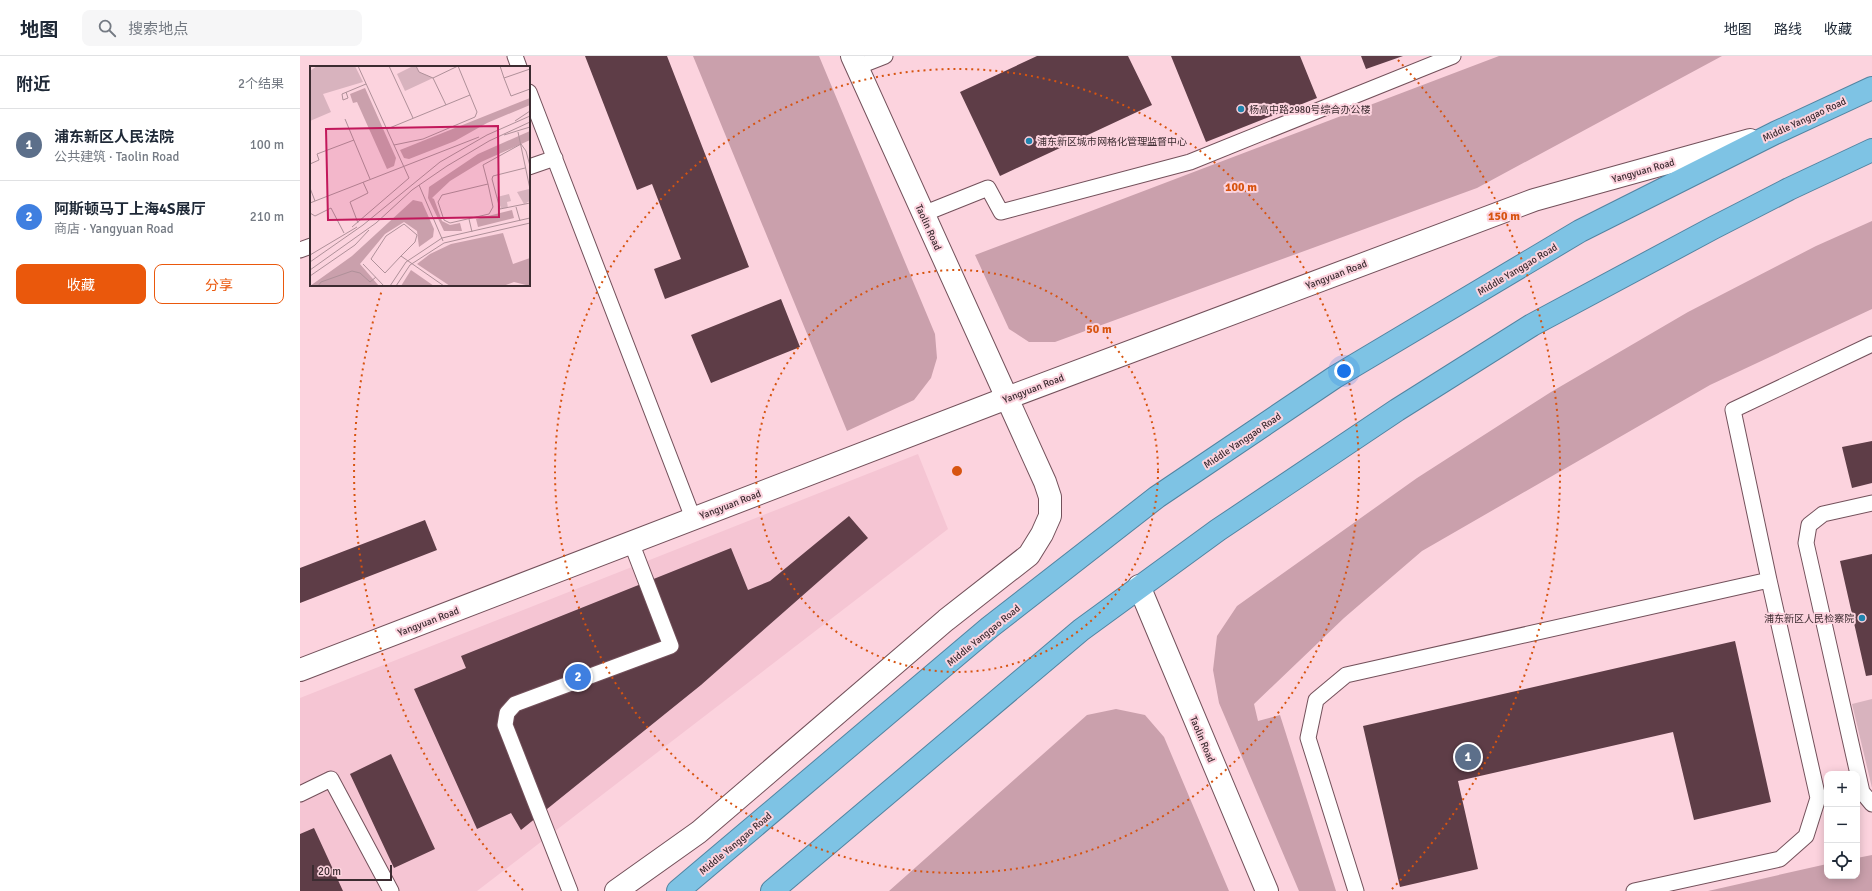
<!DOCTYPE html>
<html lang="zh">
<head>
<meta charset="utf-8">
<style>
	body { margin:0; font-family:Signika,"Noto Sans SC",sans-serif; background:#f6f6f7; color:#1f2937 }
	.controls { position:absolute; right:12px; bottom:12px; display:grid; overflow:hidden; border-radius:8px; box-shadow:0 2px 10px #0003 }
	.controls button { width:36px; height:36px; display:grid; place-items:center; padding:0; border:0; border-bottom:1px solid #e0e1e3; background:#fff; color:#1f2937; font:20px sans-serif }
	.scale { position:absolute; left:12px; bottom:10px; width:80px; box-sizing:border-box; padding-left:4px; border:2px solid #3c2c31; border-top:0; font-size:11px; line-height:14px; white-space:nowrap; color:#3c2c31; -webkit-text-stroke:3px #fcd3de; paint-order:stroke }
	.you { position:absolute; left:1044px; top:315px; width:14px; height:14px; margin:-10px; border:3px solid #fff; border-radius:50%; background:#1a73e8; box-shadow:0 0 0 6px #1a73e833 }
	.badge { display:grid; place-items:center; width:26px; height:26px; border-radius:50%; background:#ea580c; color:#fff; font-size:13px; font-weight:700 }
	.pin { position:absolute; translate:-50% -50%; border:2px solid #fff; box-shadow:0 1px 4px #0006 }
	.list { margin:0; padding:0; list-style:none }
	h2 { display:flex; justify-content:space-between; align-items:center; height:52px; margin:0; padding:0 16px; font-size:17px }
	h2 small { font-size:13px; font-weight:400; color:#747a83 }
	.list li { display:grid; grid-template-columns:26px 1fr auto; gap:12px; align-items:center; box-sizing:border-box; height:72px; padding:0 16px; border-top:1px solid #e0e1e3 }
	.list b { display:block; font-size:15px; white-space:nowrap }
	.list p { margin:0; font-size:13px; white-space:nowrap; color:#747a83 }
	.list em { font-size:13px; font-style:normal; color:#747a83 }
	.actions { display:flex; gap:8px; padding:12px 16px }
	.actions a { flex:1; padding:9px 0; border:1px solid #ea580c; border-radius:8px; text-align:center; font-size:14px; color:#ea580c }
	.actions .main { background:#ea580c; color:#fff }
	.icon { flex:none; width:22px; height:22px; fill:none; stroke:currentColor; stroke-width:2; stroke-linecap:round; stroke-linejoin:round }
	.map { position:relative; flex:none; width:1572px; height:835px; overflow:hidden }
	header { display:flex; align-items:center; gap:24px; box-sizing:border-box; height:56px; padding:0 20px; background:#fff; border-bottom:1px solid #e0e1e3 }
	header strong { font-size:19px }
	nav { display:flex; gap:22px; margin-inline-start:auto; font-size:14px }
	.search { width:280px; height:36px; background:#f6f6f7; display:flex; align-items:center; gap:10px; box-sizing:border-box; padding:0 14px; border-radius:8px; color:#747a83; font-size:15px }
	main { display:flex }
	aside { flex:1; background:#fff }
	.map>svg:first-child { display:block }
	.built { fill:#f5c5d3 }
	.green { fill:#d8b3be }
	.forest { fill:#caa0ac }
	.building { fill:#5e3d47 }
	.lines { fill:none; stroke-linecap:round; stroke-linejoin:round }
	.service-casing { stroke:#73515b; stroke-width:17 }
	.minor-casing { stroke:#73515b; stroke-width:24 }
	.tertiary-casing { stroke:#73515b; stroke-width:24 }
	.trunk-casing { stroke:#5284a1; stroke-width:24 }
	.service { stroke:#fff; stroke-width:15 }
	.minor { stroke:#fff; stroke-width:22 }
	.tertiary { stroke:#fff; stroke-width:22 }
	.trunk { stroke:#7ec3e4; stroke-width:22 }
	.ring { fill:none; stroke:#d75410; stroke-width:2; stroke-dasharray:2 4 }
	.poi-dot { fill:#2084ae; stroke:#fcd3de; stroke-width:1.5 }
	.labels { text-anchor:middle; stroke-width:4; stroke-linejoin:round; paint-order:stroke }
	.poi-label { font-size:10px; fill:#3c2c31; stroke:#fcd3de; text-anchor:start }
	.street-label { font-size:10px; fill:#3c2c31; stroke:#fcd3de }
	.inset-road { fill:none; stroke:#af9099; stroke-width:1 }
	.view { fill:#c2185b; fill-opacity:0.15; stroke:#c2185b; stroke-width:2 }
	.inset-edge { fill:none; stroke:#3c2c31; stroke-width:2 }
	.centre { fill:#d75410; stroke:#fcd3de; stroke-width:2 }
	.ring-label { font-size:12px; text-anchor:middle; font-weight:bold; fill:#d75410; stroke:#fcd3de; stroke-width:4; stroke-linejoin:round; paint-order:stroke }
</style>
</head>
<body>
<header>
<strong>地图</strong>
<div class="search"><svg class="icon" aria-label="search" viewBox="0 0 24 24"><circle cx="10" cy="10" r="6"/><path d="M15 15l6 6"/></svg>搜索地点</div>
<nav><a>地图</a><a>路线</a><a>收藏</a></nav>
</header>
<main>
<aside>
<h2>附近<small>2个结果</small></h2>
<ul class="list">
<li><span class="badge" style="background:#5c6f8a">1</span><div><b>浦东新区人民法院</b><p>公共建筑 · Taolin Road</p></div><em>100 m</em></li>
<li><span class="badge" style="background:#3f7fe0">2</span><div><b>阿斯顿马丁上海4S展厅</b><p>商店 · Yangyuan Road</p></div><em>210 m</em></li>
</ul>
<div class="actions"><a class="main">收藏</a><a>分享</a></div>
</aside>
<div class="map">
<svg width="1572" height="835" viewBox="0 0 1572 835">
	<rect width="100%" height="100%" fill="#fcd3de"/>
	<path class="built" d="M618,398l30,75 -471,362h-177v-193z"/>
	<path class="green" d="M1572,643v89l-20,-84z"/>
	<path class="forest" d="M393,0h126l116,278 2,24 -6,20 -17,22 -67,31z
		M1199,0h223l-245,132 -422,154h-26l-20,-13 -34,-74z
		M1572,165v88l-162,76 -288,166 -78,67 -90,86 4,17 22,-6 56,176h-37l-80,-188 -6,-33 4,-34 20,-30 180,-128 134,-86 137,-80 128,-66z
		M816,653l29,6 19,22 65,154h-340l198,-176z
		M1572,799v36h-164l119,-27v12h30v-18z"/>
	<path class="building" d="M285,0h82l82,211 -84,32 -11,-30 27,-10 -29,-75 -15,6z
		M737,0h91l24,49 -152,71 -40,-84z
		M871,0h129l17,42 -111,44z
		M1061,0h42l-37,13z
		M481,243l19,48 -89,36 -20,-48z
		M1572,385v42l-20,5 -10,-41z
		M549,460l19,22 -167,147 -180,145 -10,-17 -34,16 -63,-140 52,-21 -5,-12 270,-108 17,42 22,-9z
		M125,464l12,30 -137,53v-35z
		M1572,498v121l-6,1 -26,-115z
		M1435,585l36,161 -77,18 -21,-88 -215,49 20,88 -78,18 -37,-161z
		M91,698l44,95 -41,19 -44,-94z
		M14,772l29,63h-43v-57z"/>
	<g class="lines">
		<defs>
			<path id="service" d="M215,0l4,11
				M557,11l28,-11
				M229,36l164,426
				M229,111l26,-9
				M623,158l65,-26 13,24 189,-50 263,-106
				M0,194l11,-4
				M1572,447l-49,11 -14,11 -3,18 56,249 10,12
				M1469,524l-36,-170 139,-66
				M0,738l31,-15 60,112
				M270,835l-65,-166 2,-12 8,-9 156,-58 -40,-104
				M1056,835l-48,-153 8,-38 30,-25 423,-95 49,218 -12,38 -26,23 -146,32"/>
			<path id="minor" d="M839,530l128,305"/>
			<path id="tertiary" d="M0,614l707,-272 527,-198 216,-60
				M316,835l83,-59 247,-212 83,-65 13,-21 8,-18v-19l-5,-15 -193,-426"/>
			<path id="trunk" d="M378,835l312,-264 167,-130 178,-120 245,-146 195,-98 97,-45
				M472,835l309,-261 137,-100 179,-120 135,-85 181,-97 76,-39 83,-39"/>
		</defs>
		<use href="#service" class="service-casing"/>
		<use href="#minor" class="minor-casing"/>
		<use href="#tertiary" class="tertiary-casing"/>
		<use href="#trunk" class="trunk-casing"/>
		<use href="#service" class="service"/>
		<use href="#minor" class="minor"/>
		<use href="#tertiary" class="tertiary"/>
		<use href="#trunk" class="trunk"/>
	</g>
	<g class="ring">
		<circle cx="657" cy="415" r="201"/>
		<circle cx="657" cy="415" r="402"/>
		<path d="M223 834A603 603 0 0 1 82 234M1098 4A603 603 0 0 1 1091 834"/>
	</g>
	<g class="poi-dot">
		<circle cx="941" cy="53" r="4"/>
		<circle cx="729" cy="85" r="4"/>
		<circle cx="1562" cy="562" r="4"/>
	</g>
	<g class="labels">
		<g class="poi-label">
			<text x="949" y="57">杨高中路2980号综合办公楼</text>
			<text x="737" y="89">浦东新区城市网格化管理监督中心</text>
			<text x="1554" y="566" text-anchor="end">浦东新区人民检察院</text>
		</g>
		<g class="street-label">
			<text transform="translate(1504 63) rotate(-25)" y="4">Middle Yanggao Road</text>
			<text transform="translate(1343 114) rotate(-16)" y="4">Yangyuan Road</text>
			<text transform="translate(629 171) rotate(66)" y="4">Taolin Road</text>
			<text transform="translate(1217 213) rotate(-31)" y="4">Middle Yanggao Road</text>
			<text transform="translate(1036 218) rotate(-21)" y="4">Yangyuan Road</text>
			<text transform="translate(733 332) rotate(-21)" y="4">Yangyuan Road</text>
			<text transform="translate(942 384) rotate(-34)" y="4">Middle Yanggao Road</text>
			<text transform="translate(430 448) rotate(-21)" y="4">Yangyuan Road</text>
			<text transform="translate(128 565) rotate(-21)" y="4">Yangyuan Road</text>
			<text transform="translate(683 579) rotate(-39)" y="4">Middle Yanggao Road</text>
			<text transform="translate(903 683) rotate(67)" y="4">Taolin Road</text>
			<text transform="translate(435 787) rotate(-40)" y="4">Middle Yanggao Road</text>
		</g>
	</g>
	<g transform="translate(10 10)">
		<rect width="220" height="220" fill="#fcd3de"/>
		<path d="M7,0h38l8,16 -40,12 8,18 -21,9v-50zM103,0h3l3,6 14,6 -28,13 -8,-17zM219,123l1,12 -6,3 -7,-12zM199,128l2,7 -4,1 1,6h-7l-4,-11z" fill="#d8b3be"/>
		<path d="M55,22l31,70 -2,8 -7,3 -30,-67 -4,1 -3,-9zM220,32v7l-43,18 -32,18 -46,18 -5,-1 -4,-8zM220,65v9l-49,22 -31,19 -18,17 2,1 8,22 8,4 10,-2 2,8h-18l-16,-33 1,-11 49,-33zM103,134l9,2 12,27 -1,8 -14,10 -2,-16 -13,-9 -19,12 -25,30 19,22h-69l42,-30zM202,144l2,8 -36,9 -2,-8zM193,167l10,31 17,-6v28l-16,-4 -11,4h-53l-33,-22 13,-10 21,-10zM101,204l23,16h-33z" fill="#caa0ac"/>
		<path class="inset-road" d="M79,0l24,52M106,0l3,6 14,6 13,27M148,0l12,29M190,0l4,12 26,-9M123,12l25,-12M194,12l7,18 19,-7M36,26l2,6 -5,2 -1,-6 24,-10M35,53l25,60M205,55l15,-10M77,63l83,-34 7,17 -2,5 -52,22 -29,6M208,66l12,57M194,69l26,-8M0,98l9,-4 -2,-6 37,-14M215,102l-32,8 -1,3 8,30 30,-6M178,118l5,23 -4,7 -39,9 -6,-3 -6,-18 4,-7zM178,118l-5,-19 38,-21 5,7 4,15M109,119l24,56M0,122l5,13M0,137l169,-66M206,141l4,14M0,147l5,3 16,-8 13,25M159,153l3,13M48,157l-8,-21 18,-9 -5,-11M42,161l57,-49 -51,-112M0,189l47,-28M91,190l-16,17 -14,-14 15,-23 18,-12 13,11 -2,7 -14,14 43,30M0,196l53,-37 77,-63 47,-27 43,-19M53,198l21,22M0,204l66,-47 36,-33 35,-24 42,-25 41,-19M0,210l45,-31 14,-15M8,220l3,-4 31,-11 8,2 10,9 6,-5M80,220l16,-24 36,-24 88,-20M86,220l14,-21 34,-22 86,-20"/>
		<path class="view" d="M188,60l1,91 -171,3 -2,-91z"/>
		<rect width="220" height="220" class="inset-edge"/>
	</g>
	<circle cx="657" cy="415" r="6" class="centre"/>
	<g class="ring-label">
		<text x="941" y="135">100 m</text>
		<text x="1204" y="164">150 m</text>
		<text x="799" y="277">50 m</text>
	</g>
</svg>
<div class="controls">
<button>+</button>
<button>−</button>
<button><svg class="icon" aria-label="locate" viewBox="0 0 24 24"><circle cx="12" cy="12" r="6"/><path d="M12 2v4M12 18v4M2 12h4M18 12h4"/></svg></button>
</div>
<div class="scale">20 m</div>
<div class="you"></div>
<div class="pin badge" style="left:1168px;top:701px;background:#5c6f8a">1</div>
<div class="pin badge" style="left:278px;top:621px;background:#3f7fe0">2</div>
</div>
</main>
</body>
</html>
